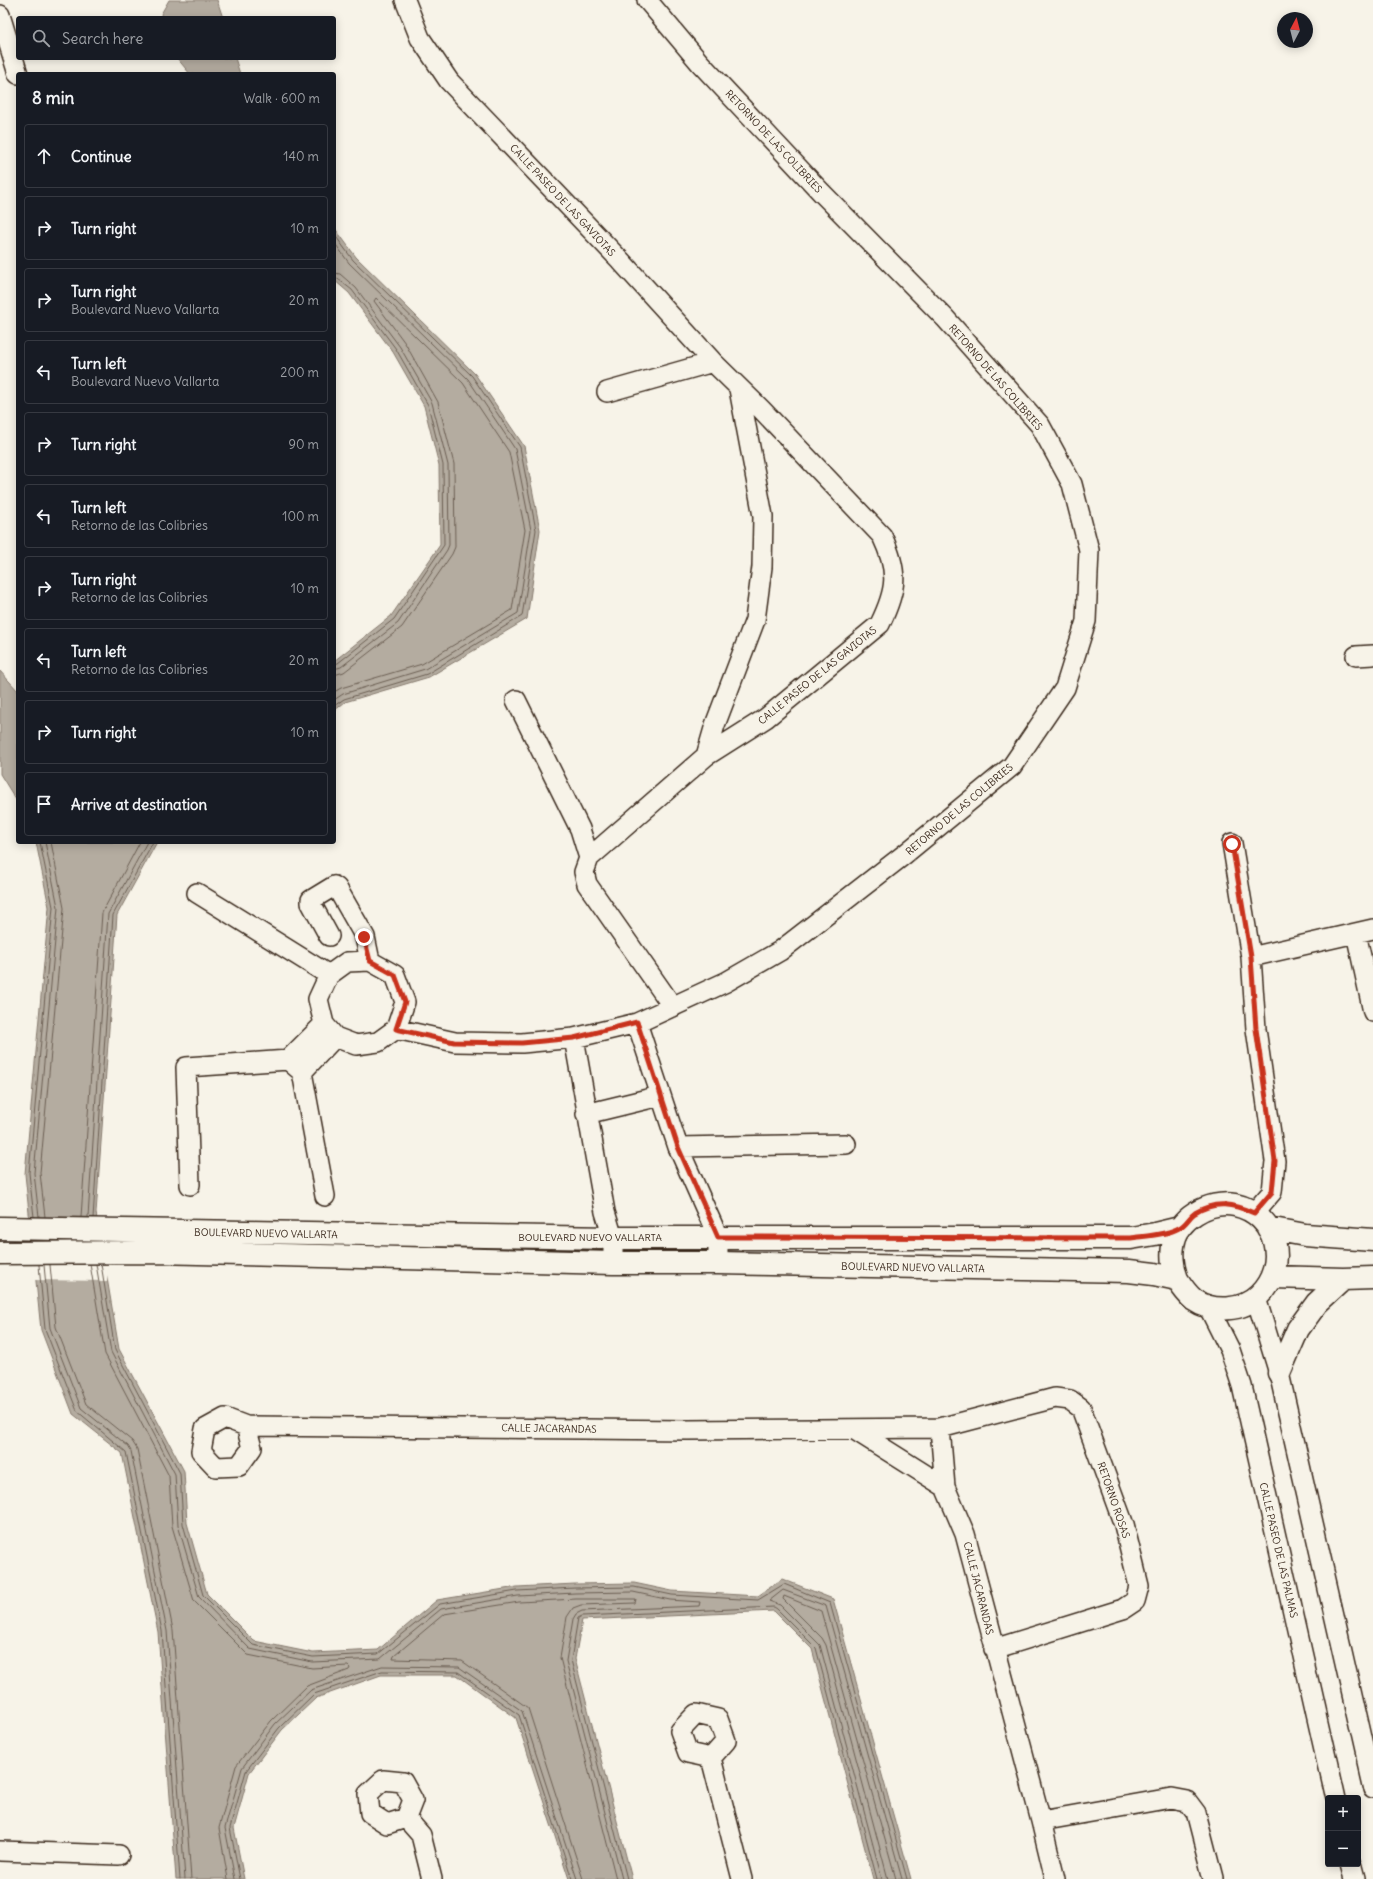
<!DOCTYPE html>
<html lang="en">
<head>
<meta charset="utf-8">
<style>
	body { margin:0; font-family:Delius,sans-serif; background:#242831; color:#f1f3f6 }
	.controls { position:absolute; right:12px; bottom:12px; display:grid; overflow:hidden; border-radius:4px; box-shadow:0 2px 10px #0003 }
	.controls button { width:36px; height:36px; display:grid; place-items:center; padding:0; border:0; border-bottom:1px solid #363941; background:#171b24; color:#f1f3f6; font:20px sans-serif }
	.compass { position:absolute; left:1277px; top:12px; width:36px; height:36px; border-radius:50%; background:#171b24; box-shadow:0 2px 10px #0003; rotate:7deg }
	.stop { position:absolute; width:12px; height:12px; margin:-9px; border:3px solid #c8321e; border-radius:50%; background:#fff }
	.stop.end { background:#c8321e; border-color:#fff; box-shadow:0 1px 4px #0008 }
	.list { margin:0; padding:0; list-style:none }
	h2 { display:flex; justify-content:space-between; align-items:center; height:52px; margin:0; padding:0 16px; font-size:17px }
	h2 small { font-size:13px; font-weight:400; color:#9ea1a6 }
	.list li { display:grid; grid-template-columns:26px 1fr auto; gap:12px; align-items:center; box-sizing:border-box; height:64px; margin:0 8px 8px; padding:0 8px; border:1px solid #363941; border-radius:4px }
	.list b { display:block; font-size:15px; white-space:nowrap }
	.list p { margin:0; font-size:13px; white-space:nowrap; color:#9ea1a6 }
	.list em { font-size:13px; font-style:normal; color:#9ea1a6 }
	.icon { flex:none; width:22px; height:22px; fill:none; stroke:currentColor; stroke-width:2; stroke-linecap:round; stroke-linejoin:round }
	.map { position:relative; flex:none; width:1373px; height:1879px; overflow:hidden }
	.search { position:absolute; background:#171b24; box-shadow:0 2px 10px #0003; left:16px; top:16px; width:320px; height:44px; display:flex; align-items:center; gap:10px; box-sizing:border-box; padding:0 14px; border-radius:4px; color:#9ea1a6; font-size:15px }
	.panel { position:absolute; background:#171b24; box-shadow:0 2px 10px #0003; left:16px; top:72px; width:320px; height:772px; border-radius:4px }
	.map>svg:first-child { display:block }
	.water { fill:#b4aca0; stroke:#84786c }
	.pier { fill:#f7f3e8 }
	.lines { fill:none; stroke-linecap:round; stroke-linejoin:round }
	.shore { stroke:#6b5e52; stroke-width:1 }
	.minor-casing { stroke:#3b2a1e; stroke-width:22 }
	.major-casing { stroke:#3b2a1e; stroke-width:25 }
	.minor { stroke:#f7f3e8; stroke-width:19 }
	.major { stroke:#f7f3e8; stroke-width:22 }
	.route { stroke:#c8321e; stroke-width:5 }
	.labels { text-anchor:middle; stroke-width:3.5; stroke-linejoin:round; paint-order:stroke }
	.street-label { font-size:10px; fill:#3b2a1e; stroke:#f7f3e8 }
</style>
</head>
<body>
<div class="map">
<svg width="1373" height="1879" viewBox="0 0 1373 1879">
	<rect width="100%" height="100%" fill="#f7f3e8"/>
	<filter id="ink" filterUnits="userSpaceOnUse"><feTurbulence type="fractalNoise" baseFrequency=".025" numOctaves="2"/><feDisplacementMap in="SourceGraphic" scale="8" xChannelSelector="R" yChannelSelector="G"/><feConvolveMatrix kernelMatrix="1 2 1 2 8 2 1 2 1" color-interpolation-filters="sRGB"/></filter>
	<g filter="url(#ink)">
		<path class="water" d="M169,0h48l6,18h-61l-1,-4z
			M177,58h58l5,16h-50z
			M334,227l22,30 119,117 49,72 16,84 -13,89 -98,58 -84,25 -11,9v-50l57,-45 49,-71 -1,-80 -15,-59 -31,-54 -44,-59 -15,-13z
			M0,671l18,20v112l-18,-29z
			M36,842h121l-40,73 -21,298 23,136 65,122 3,52 20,71 47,47 59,12 65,-3 59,-50 80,-13 58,-3 59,-1 38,8 86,5 24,-17 51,20 78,280h-38l-61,-230 -38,-38 -192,9 -7,39 57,220h-63l-53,-161 -59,-43h-76l-65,23 -34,32 -33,43 -15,55 10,51h-68l-18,-247 -36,-179 -49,-39 -32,-84 -16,-156 24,-267z"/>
		<path class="pier" d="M30,1238l72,1 5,29v13l-73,-1z"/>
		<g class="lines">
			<path class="shore" d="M334,234l19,26 119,116 48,71 16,83 -14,86 -95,58 -83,25 -10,7
				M334,242l15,21 119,116 47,70 16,81 -13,83 -93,56 -82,25 -9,6
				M334,273l6,1 16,14 44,59 32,56 16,62 1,80 -2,5 -49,73 -57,44 -7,2
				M334,278l4,1 14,11 44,59 32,56 15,60 1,80 -50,74 -56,44 -4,1
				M334,675l10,-3 58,-45 50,-73 3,-7 -1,-83 -16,-62 -33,-59 -31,-42 2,-3 87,85 46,69 16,78 -13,80 -90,54 -81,24 -7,4
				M34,1217l-5,-44 24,-266 -13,-65
				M39,1217l-5,-44 24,-266 -13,-65
				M45,1217l-5,-44 24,-265 -13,-66
				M81,1217l21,-304 38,-71
				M88,1217l20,-303 39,-72
				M93,1218l20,-303 40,-73
				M90,1264l15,90 64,122 3,50 22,75 54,54 64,13 36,-2 2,2 -1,2 -42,16 -36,35 -35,45 -17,62 9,51
				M96,1264l15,88 64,122 3,51 21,72 51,52 62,13 68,-3 61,-50 77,-13 57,-3 58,-1 37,8 30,2 -1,4 -117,5 -6,3 -3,5 -7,42 56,218
				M101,1264l14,86 65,123 3,51 20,71 50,50 60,12 65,-3 62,-50 77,-13 58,-3 59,-1 38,8 86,5 26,-16 46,19 77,276
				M39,1265l6,64 32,82 49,41 36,179 18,248
				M44,1265l6,63 31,80 47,38 3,5 36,180 18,248
				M50,1265l6,62 30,77 46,37 5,8 36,181 18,249
				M235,1879l-10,-51 17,-60 33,-44 36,-34 71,-24 77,1 63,44 55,168
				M240,1879l-10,-51 16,-57 33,-43 35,-34 68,-23 76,1 61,43 53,164
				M583,1879l-55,-171 -66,-47 -69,-2 1,-3 50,-42 75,-12 57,-3h60l-1,4 -54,2 -8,3 -6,9 -7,41 56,221
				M627,1879l-56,-219 7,-42 4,-2 192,-9 3,2 39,39 61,231
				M882,1879l-62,-234 -40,-40 -11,-4 14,-11 43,16 76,273
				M888,1879l-62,-234 -4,-7 -39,-39 1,-3 37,15 75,268"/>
			<defs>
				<path id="minor" d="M405,0l15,38 29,43 171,179 93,102 48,47 121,127c17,36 15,53 -2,88l-114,94 -60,38 -117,102 -5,14 3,12 86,123
					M0,15l18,59
					M607,392l106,-30
					M1356,656l17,-1
					M516,700l64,129 9,29
					M706,756l9,-31 40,-105 7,-53 1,-51 -24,-127
					M1232,843l19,114 5,72 19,132 -3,31 -18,21
					M197,893l132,82
					M1356,933l17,79
					M329,936l-18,-33v-3l23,-14 3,2 28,49 5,24
					M1251,957l122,-28
					M637,1023l41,124 40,90v26
					M396,1029l9,-27 -10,-27 -25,-14 -23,1 -18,13 -11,24 6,25 11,13 21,8 22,-3 18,-13 59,13 67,1 52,-5 63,-15 89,-41 54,-31 125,-97 107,-88 53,-78 21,-67 3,-71 -17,-66 -32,-59 -95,-107 -123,-125 -122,-130 -53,-63
					M574,1038l31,174 8,26v25
					M288,1060l14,12 23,124
					M302,1072l33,-35
					M586,1114l74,-18
					M678,1147l168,-3
					M190,1185l-4,-118 102,-7 36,-36
					M1256,1298l23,75 94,414
					M1208,1306l22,44 12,36 93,412
					M246,1426l6,22 -13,18 -23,1 -15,-16 4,-22 20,-11 21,8 442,4 252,-2 115,-30 15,2 11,8 43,117 15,61 -4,15 -12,8 -129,40
					M940,1428l5,59 20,47 76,287 14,58
					M853,1429l92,58
					M696,1714l22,5 8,22 -15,17 -23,-5 -8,-22z
					M711,1758l31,121
					M383,1780l20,2 10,18 -7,18 -19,6 -17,-11 -2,-19z
					M406,1818l15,17 11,44
					M1041,1821l130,-23 16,3 9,12 17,66
					M0,1851l119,4
					M1350,1864l4,15"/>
				<path id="major" d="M0,1228l613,10h518l24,-4 25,-6
					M1268,1228l37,7 68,5
					M0,1253l156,-1 457,11h105l411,8 25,3 23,5c5,8 10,15 17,21 19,13 49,11 65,-5 30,-29 19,-81 -24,-90 -26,-5 -59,14 -62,41 -2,12 0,22 4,33
					M1273,1277l70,2 30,-1
					M1279,1373l19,-44 19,-26 26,-24"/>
			</defs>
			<use href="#minor" class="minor-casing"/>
			<use href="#major" class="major-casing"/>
			<use href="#minor" class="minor"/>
			<use href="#major" class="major"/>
		</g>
	</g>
	<g class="lines" filter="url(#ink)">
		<path class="route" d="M364,937l6,24 25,14 10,27 -9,27 58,13 68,1 52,-5 63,-16 41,125 40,90 413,1c14,-2 36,-3 48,-10 7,-3 10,-11 16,-15 21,-13 38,-9 59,0l18,-21 3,-31 -19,-132 -5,-72 -19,-113"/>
	</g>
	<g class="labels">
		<g class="street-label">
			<text transform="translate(774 141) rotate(47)" y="4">RETORNO DE LAS COLIBRIES</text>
			<text transform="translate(563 200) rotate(47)" y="4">CALLE PASEO DE LAS GAVIOTAS</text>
			<text transform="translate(996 377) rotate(49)" y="4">RETORNO DE LAS COLIBRIES</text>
			<text transform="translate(817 675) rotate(-39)" y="4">CALLE PASEO DE LAS GAVIOTAS</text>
			<text transform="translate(959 809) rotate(-40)" y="4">RETORNO DE LAS COLIBRIES</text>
			<text transform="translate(266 1233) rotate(1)" y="4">BOULEVARD NUEVO VALLARTA</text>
			<text x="590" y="1241">BOULEVARD NUEVO VALLARTA</text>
			<text transform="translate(913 1267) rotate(1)" y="4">BOULEVARD NUEVO VALLARTA</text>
			<text transform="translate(549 1428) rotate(1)" y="4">CALLE JACARANDAS</text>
			<text transform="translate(1114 1500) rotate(71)" y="4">RETORNO ROSAS</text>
			<text transform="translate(1279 1550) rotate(77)" y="4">CALLE PASEO DE LAS PALMAS</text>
			<text transform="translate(979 1588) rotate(76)" y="4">CALLE JACARANDAS</text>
		</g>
	</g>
</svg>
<div class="controls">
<button>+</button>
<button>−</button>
</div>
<svg class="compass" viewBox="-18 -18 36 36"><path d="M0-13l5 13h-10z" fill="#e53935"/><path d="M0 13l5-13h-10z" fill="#9ea1a6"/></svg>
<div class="stop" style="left:1232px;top:844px"></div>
<div class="stop end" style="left:364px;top:937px"></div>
<div class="search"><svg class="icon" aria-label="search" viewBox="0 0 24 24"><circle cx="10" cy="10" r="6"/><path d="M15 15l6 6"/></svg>Search here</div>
<section class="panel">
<h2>8 min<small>Walk · 600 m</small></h2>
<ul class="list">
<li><svg class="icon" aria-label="ahead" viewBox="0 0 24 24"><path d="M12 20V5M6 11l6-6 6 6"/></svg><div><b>Continue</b></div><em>140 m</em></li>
<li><svg class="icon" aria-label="right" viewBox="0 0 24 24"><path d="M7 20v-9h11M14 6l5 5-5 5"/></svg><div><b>Turn right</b></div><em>10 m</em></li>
<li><svg class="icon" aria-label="right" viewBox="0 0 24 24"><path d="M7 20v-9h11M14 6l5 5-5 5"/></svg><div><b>Turn right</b><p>Boulevard Nuevo Vallarta</p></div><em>20 m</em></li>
<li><svg class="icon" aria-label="left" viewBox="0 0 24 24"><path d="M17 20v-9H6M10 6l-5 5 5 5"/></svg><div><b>Turn left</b><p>Boulevard Nuevo Vallarta</p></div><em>200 m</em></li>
<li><svg class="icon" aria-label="right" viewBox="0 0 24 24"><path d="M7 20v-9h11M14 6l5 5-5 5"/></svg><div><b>Turn right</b></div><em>90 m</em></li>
<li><svg class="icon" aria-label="left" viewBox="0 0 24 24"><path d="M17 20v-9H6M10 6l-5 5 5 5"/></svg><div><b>Turn left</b><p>Retorno de las Colibries</p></div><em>100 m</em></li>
<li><svg class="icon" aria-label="right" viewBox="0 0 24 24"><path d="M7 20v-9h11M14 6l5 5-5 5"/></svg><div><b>Turn right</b><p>Retorno de las Colibries</p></div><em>10 m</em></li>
<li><svg class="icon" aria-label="left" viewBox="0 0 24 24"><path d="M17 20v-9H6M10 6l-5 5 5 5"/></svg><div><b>Turn left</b><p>Retorno de las Colibries</p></div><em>20 m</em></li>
<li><svg class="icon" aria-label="right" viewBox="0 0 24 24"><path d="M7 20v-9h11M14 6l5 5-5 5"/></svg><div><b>Turn right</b></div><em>10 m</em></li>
<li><svg class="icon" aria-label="arrive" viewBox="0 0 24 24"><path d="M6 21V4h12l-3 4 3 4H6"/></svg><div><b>Arrive at destination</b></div></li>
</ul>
</section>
</div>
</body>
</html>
